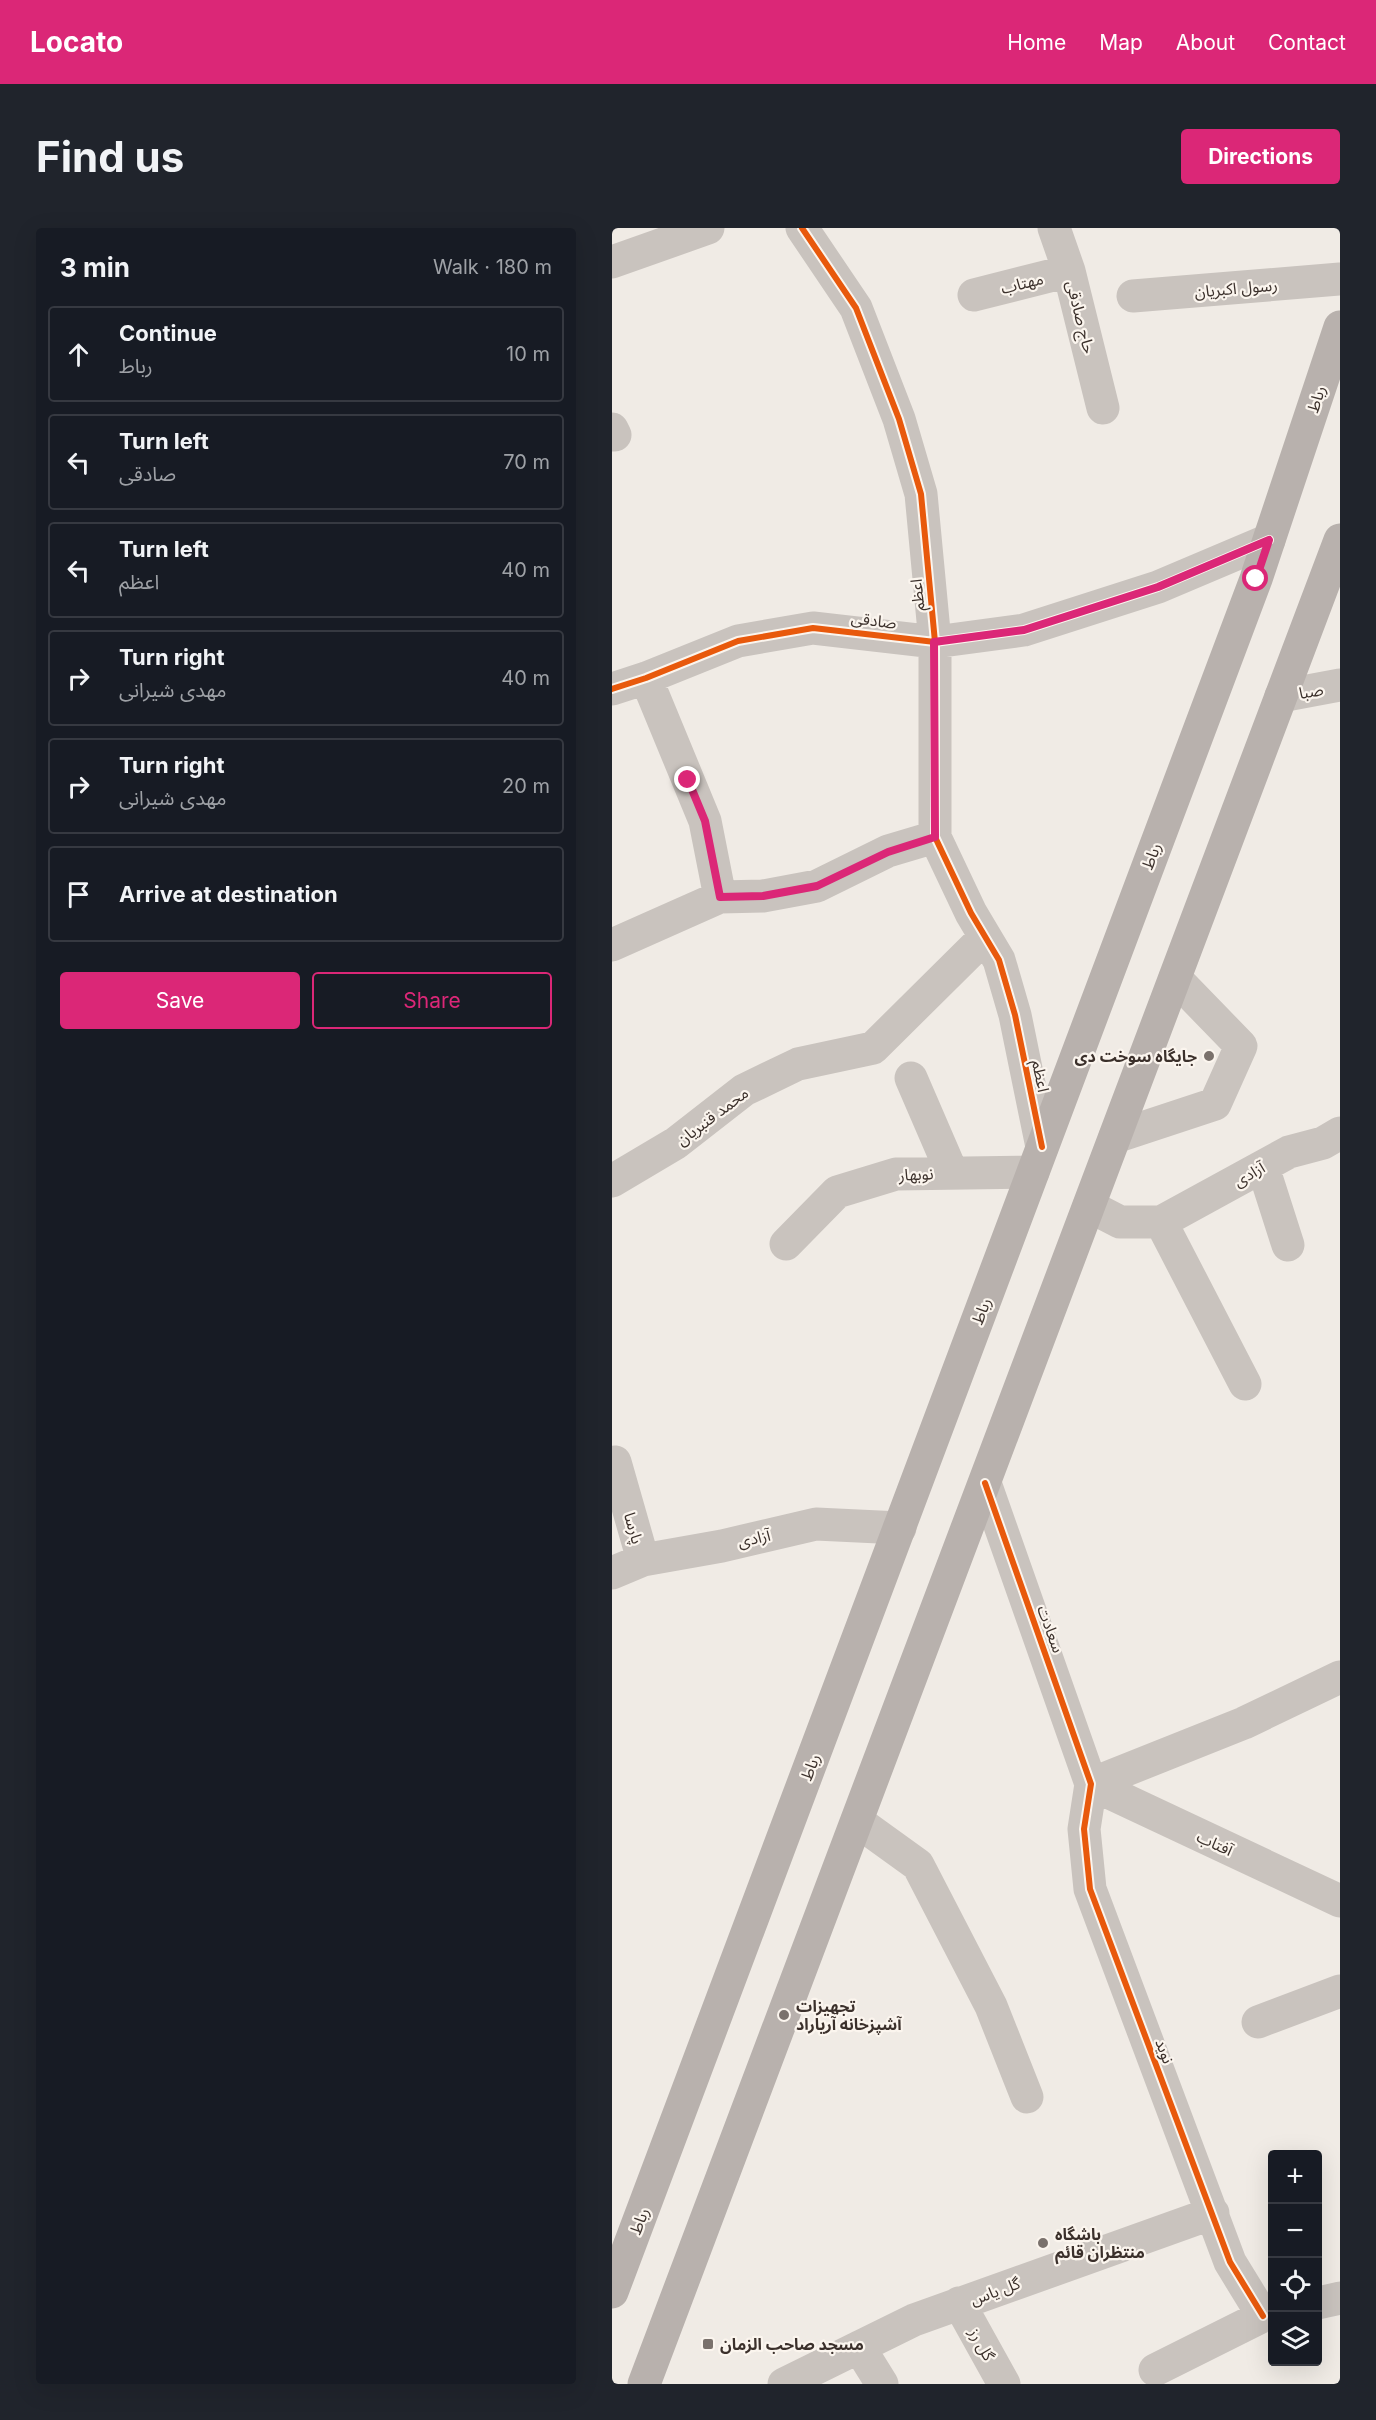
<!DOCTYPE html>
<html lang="en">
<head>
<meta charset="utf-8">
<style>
	body { margin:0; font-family:Inter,"Noto Sans Arabic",sans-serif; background:#20242c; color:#f1f3f6 }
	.controls { position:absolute; right:18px; bottom:18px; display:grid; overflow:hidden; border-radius:6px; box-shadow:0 6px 24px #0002 }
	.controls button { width:54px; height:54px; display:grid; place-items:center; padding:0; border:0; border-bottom:2px solid #363941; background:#171b24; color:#f1f3f6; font:30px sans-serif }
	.stop { position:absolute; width:18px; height:18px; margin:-14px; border:4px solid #db2777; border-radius:50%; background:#fff }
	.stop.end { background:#db2777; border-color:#fff; box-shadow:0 2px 6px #0008 }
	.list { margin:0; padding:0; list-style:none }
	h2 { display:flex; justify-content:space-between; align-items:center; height:78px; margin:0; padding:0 24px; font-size:26px }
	h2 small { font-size:20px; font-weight:400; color:#9ea1a6 }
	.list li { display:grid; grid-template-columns:39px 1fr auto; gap:18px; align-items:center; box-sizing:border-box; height:96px; margin:0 12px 12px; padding:0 12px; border:2px solid #363941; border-radius:6px }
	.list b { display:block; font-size:22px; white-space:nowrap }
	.list p { margin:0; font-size:20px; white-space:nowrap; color:#9ea1a6 }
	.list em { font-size:20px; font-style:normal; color:#9ea1a6 }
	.actions { display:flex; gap:12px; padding:18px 24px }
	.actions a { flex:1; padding:14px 0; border:2px solid #db2777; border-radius:6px; text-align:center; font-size:21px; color:#db2777 }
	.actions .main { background:#db2777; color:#fff }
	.icon { flex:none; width:33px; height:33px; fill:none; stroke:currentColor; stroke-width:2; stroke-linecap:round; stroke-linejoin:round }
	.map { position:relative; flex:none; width:728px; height:2156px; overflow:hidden; border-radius:6px }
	header { display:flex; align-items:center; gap:36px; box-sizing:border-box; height:84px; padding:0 30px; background:#db2777; color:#fff }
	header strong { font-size:28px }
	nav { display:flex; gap:33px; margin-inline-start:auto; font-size:21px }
	.intro { display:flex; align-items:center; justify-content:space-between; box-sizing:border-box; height:144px; padding:0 36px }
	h1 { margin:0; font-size:42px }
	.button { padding:15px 27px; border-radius:6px; background:#db2777; color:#fff; font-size:21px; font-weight:700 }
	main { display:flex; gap:36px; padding:0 36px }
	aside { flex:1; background:#171b24; border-radius:6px; box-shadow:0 6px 24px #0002 }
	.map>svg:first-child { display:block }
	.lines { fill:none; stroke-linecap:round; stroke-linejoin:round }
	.minor { stroke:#c9c3be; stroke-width:33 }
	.major { stroke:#b8b1ad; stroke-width:33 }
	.cycleway-casing { stroke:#fbf5ee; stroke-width:10 }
	.cycleway { stroke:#e8590c; stroke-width:6 }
	.route { stroke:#db2777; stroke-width:8 }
	.poi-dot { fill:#7a716c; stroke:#fbf5ee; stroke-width:2 }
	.labels { text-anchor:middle; stroke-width:4.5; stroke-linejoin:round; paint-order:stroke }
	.street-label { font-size:16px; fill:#3b302b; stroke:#fbf5ee }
	.poi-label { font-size:16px; font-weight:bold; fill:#3b302b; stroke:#fbf5ee; text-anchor:start }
</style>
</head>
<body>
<header>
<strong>Locato</strong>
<nav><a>Home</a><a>Map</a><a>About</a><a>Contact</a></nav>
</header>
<div class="intro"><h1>Find us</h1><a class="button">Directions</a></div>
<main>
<aside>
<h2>3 min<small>Walk · 180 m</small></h2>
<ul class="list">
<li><svg class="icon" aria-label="ahead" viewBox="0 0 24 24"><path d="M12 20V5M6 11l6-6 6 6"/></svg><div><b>Continue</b><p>رباط</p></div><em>10 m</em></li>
<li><svg class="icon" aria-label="left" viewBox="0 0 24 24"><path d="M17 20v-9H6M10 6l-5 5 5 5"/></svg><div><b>Turn left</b><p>صادقی</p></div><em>70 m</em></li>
<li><svg class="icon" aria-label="left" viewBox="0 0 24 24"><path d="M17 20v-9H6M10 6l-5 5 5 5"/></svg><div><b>Turn left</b><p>اعظم</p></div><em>40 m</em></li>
<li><svg class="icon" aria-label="right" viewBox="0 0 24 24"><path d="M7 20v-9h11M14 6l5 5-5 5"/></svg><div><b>Turn right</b><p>مهدی شیرانی</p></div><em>40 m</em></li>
<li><svg class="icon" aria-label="right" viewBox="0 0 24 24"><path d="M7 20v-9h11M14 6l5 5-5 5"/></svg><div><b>Turn right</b><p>مهدی شیرانی</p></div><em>20 m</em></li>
<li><svg class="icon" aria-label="arrive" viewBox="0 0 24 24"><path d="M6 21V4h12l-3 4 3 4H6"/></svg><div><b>Arrive at destination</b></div></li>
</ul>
<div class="actions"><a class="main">Save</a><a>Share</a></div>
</aside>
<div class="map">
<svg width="728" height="2156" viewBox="0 0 728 2156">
	<rect width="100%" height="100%" fill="#f0ebe5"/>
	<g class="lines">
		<path class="minor" d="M190,0l54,80 43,111 22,75 14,148v195l36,76 28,47 16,55 27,132
			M442,0l15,43 34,137
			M0,34l96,-34
			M362,67l95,-24
			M521,68l207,-17
			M0,201l3,6h-3
			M34,450l59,143 15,76
			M0,461l34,-11 92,-37 75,-13 122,14 89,-12 134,-43 111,-47
			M669,468l59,-11
			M0,717l108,-48 43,-1 54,-10 71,-35 47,-14
			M299,850l41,95
			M503,909l100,-33 26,-58 -66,-68
			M651,939l25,78
			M0,953l64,-38 68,-53 54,-26 75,-16 112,-111
			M477,978l31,16h41l128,-70 34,-9 17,-10
			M549,994l84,162
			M174,1016l51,-52 59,-18 137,-2
			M3,1234l28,98
			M373,1255l106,301 -7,45 6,60 140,373 33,54
			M0,1345l31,-13 79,-14 94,-22 84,4
			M479,1556l249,117
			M479,1556l153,-61 96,-46
			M245,1593l61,44 73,141 36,91
			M646,1794l82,-31
			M347,2075l45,81
			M706,2075l22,-5
			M247,2119l23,37
			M543,2142l108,-54 9,-2
			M172,2156l130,-64 299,-107"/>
		<path class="major" d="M0,2064l644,-1713 84,-252
			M32,2156l696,-1844"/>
		<defs>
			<path id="cycleway" d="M190,0l54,80 43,111 22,75 14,148v195l36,76 28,47 16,55 27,132
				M0,461l34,-11 92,-37 75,-13 122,14 89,-12 134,-43 111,-47
				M373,1255l106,301 -7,45 6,60 140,373 33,54"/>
		</defs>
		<use href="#cycleway" class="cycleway-casing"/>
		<use href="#cycleway" class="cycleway"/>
	</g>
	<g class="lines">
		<path class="route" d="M76,552l17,41 15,76 43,-1 54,-10 71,-34 47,-15 -1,-195 90,-12 134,-43 111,-47 -13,39"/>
	</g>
	<g class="poi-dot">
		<circle cx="597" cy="828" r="6"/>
		<circle cx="172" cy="1787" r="6"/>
		<circle cx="431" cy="2015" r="6"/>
		<rect x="90" y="2110" width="12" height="12" rx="3"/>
	</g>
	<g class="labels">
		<g class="street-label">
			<text transform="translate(410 55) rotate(-14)" y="6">مهتاب</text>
			<text transform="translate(624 60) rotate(-5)" y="6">رسول اکبریان</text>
			<text transform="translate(469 89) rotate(76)" y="6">حاج صادقی</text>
			<text transform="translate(704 171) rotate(-72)" y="6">رباط</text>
			<text transform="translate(305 367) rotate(-95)" y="6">اعظم</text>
			<text transform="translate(262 392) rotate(7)" y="6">صادقی</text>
			<text transform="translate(699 463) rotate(-10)" y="6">صبا</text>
			<text transform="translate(539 628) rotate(-69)" y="6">رباط</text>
			<text transform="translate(429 848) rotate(79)" y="6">اعظم</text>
			<text transform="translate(100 888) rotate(-37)" y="6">محمد قنبریان</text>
			<text transform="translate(304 946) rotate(-3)" y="6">نوبهار</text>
			<text transform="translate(637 946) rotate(-30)" y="6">آزادی</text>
			<text transform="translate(369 1083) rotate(-69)" y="6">رباط</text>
			<text transform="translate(22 1300) rotate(74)" y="6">پارسا</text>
			<text transform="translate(142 1310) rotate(-13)" y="6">آزادی</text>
			<text transform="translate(439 1401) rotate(70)" y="6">سعادت</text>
			<text transform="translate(198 1539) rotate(-69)" y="6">رباط</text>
			<text transform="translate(603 1615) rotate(25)" y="6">آفتاب</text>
			<text transform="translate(553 1823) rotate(69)" y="6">نوید</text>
			<text transform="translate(27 1993) rotate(-69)" y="6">رباط</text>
			<text transform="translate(383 2063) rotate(-20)" y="6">گل یاس</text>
			<text transform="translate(370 2116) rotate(61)" y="6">گل رز</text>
		</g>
		<g class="poi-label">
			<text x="585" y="834" text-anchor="end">جایگاه سوخت دی</text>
			<text x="184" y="1784">تجهیزات<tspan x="184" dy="18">آشپزخانه آریاراد</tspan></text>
			<text x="443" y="2012">باشگاه<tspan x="443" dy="18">منتظران قائم</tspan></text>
			<text x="108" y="2122">مسجد صاحب الزمان</text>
		</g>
	</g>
</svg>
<div class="controls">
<button>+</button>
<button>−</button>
<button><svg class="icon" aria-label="locate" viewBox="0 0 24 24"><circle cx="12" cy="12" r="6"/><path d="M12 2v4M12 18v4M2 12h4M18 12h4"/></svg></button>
<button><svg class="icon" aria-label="layers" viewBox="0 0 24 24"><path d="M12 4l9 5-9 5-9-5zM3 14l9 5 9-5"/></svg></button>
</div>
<div class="stop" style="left:644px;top:351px"></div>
<div class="stop end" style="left:76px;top:552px"></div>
</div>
</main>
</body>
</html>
